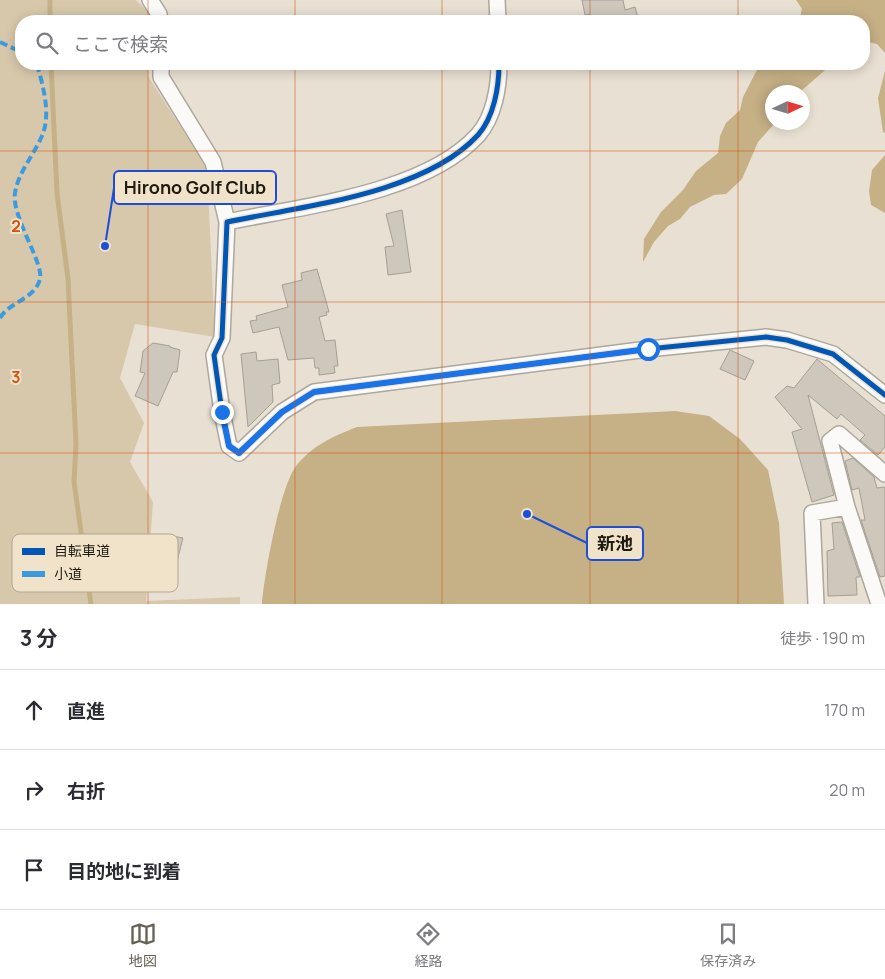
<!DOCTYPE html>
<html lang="ja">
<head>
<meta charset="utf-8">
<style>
	body { margin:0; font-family:Manrope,"Noto Sans JP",sans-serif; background:#f2f2f3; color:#2b2b33 }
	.compass { position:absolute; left:765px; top:85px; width:45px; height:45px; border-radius:50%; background:#fff; box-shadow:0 2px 12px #0003; rotate:86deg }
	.stop { position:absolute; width:15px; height:15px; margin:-11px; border:4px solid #1a73e8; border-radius:50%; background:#fff }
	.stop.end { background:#1a73e8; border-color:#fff; box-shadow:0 1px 5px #0008 }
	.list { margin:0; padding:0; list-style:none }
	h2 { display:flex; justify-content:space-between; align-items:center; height:65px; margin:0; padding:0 20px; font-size:21px }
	h2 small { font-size:16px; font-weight:400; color:#7c7c81 }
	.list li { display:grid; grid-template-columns:32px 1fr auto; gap:15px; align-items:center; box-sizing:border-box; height:80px; padding:0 20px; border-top:1px solid #e1e1e2 }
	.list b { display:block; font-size:19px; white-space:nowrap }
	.list em { font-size:16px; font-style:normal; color:#7c7c81 }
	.icon { flex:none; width:28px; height:28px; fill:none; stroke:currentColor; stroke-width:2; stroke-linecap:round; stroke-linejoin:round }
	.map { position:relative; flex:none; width:885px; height:604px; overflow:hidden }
	.search { position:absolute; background:#fff; box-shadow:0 2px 12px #0003; left:15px; right:15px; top:15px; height:55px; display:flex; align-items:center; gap:12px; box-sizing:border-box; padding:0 18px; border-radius:20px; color:#7c7c81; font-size:19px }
	.sheet { height:305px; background:#fff }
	nav { display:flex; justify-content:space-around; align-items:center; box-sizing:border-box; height:70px; border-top:1px solid #e1e1e2; background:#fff; font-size:14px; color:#7c7c81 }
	nav a { display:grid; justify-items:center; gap:2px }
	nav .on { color:#656055 }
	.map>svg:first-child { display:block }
	.green { fill:#d8c8ab }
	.water { fill:#c6b086 }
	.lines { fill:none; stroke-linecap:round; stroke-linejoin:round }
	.stream { stroke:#c6b086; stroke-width:5 }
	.building { fill:#cdc7bc; stroke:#a59f94 }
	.street-casing { stroke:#ada79c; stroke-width:18 }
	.street { stroke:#fcfaf8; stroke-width:15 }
	.quiet { stroke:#3c9bde; stroke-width:4; stroke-dasharray:8 4; stroke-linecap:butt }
	.cycleway-casing { stroke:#f0e3ca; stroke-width:8 }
	.cycleway { stroke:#0057b8; stroke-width:5 }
	.route { stroke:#1a73e8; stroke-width:6 }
	.grid { fill:none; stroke:#d4530d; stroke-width:1; stroke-opacity:0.55 }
	.key { fill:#f0e3ca; stroke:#b1a793; stroke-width:1 }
	.key-label { font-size:14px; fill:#1f1b12 }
	.grid-label { font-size:16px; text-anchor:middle; font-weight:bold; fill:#d4530d; stroke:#f0e3ca; stroke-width:4; stroke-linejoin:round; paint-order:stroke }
	.leader { fill:none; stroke:#1d4ed8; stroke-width:2 }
	.callout-dot { fill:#1d4ed8; stroke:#f0e3ca; stroke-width:2 }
	.callout { fill:#f0e3ca; stroke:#1d4ed8; stroke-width:2 }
	.callout-label { font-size:18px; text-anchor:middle; font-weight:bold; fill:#1f1b12 }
</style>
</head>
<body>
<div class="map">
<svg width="885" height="604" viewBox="0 0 885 604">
	<rect width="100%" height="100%" fill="#e8e0d2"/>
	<path class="green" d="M0,0h136l13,13v8h-128v43h128l-1,12 59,92 8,169 -80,-13 -15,54 24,45 -14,39 23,40 -7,99 94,-4v7h-240z"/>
	<path class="water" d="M796,0h89v53l-8,-9 -13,-3v-20h-65l3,-12z
		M760,64h72l-32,28h-28v30l3,1 -17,19 -16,37 -16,15 -12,1 -24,12 -10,12 -12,7 -14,16 -11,20 1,-23 17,-27 22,-22 13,-19 22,-18 2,-17 6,-13 14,-13 3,-13z
		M885,71v62l-2,-1 -5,-34z
		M885,155v58l-14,-8 -2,-14 3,-21z
		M675,411l34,5 31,23 28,31 11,53 5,81h-522c2,-28 18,-117 34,-138 17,-21 36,-29 61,-39z"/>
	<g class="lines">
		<path class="stream" d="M50,21v-21
			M51,64l6,129 11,86 8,165 -2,38 17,122"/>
	</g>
	<path class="building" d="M582,0h41l2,10 10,-3 4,14h-48l-1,-7 -5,1z
		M402,210l9,62 -23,3 -3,-28 9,-1 -8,-32z
		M317,269l12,43h-3l1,3 -8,2 6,24 10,-1 3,26h-4l1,7 -16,2v-7h-4l-1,-10 -26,2 -9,-33 -26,6 -3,-12 7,-1 -1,-4 32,-9 -6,-22 20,-5 -1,-7z
		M153,343l17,3v1l10,3 -3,22h-4l-15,34 -23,-10 10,-23 -5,-1 3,-21z
		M730,350l24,11 -9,19 -25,-11z
		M256,352l1,9 21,-2 2,24 -8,2 1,17 -25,25 -7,-73z
		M817,359l68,57v31l-7,8 -18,-15 5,-5 -24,-21 -4,5 -29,-24 26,100 -22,7 -20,-70 10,-3 -27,-32 12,-11 7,2z
		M853,458l21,19 3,11 8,-1v89l-5,1 -19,-57h4l-6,-32 -7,2 -7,-29z
		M842,522l18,55h-4l1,18 -29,1 -1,-45 7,-2 -2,-26z
		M167,535l16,3 -13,50 -16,-3z"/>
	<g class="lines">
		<defs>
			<path id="street" d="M150,0l9,14 1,7
				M497,0l1,21
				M161,64v13l52,85 14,60
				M499,64c0,23 -5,53 -21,71 -54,59 -175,71 -251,87l-5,116 -8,17 8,57 7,34 10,7 43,-41 32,-20 334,-43 118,-12 21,3 46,14 52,41
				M816,604l-4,-91 35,-6
				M879,604l-32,-97 -17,-66 9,-7 46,40"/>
		</defs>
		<use href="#street" class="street-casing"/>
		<use href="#street" class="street"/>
		<path class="quiet" d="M0,42l21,10
			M0,318c9,-16 35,-19 40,-39 4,-16 -29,-63 -25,-86 3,-20 18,-37 26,-55 11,-22 2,-52 -4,-74"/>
		<defs>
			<path id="cycleway" d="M499,64c0,23 -5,53 -21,71 -54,59 -175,71 -251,87l-5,116 -8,17 8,57 7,34 10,7 43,-41 32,-20 334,-43 118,-12 21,3 46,14 52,41"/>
		</defs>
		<use href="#cycleway" class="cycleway-casing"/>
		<use href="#cycleway" class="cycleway"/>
	</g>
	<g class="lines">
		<path class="route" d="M222,412l7,34 10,7 43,-41 32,-20 334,-43"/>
	</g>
	<path class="grid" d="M148,0v21M295,0v21M442,0v21M590,0v21M738,0v21M148,64v540M295,64v540M442,64v540M590,64v540M738,64v540M0,151h885M0,302h885M0,453h885"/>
	<rect x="12" y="534" width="166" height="58" rx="8" class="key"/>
	<rect x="22" y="548" width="23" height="7" fill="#0057b8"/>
	<rect x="22" y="571" width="23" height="6" fill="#3c9bde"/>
	<g class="key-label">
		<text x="54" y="556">自転車道</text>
		<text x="54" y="579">小道</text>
	</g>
	<g class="grid-label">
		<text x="16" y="232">2</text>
		<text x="16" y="383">3</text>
	</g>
	<path class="leader" d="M105 246L114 188M527 514L587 543"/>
	<g class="callout-dot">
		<circle cx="105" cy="246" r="5"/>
		<circle cx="527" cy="514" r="5"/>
	</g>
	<g class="callout">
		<rect x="114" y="171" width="162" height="33" rx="5"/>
		<rect x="587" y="527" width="56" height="33" rx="5"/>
	</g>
	<g class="callout-label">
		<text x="195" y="194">Hirono Golf Club</text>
		<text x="615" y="550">新池</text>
	</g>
</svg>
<svg class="compass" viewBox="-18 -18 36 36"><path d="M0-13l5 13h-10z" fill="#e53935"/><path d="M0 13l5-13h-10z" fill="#7c7c81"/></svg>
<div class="stop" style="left:648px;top:349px"></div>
<div class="stop end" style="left:222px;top:412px"></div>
<div class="search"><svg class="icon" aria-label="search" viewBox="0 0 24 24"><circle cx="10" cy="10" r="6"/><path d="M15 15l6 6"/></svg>ここで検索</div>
</div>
<section class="sheet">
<h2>3 分<small>徒歩 · 190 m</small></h2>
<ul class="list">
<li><svg class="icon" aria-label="ahead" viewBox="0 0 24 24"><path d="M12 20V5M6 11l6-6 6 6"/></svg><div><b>直進</b></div><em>170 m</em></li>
<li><svg class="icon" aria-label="right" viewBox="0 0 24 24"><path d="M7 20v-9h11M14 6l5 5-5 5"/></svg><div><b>右折</b></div><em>20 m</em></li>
<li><svg class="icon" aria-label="arrive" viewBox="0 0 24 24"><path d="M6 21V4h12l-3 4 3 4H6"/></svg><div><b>目的地に到着</b></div></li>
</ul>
</section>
<nav>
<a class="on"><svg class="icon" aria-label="map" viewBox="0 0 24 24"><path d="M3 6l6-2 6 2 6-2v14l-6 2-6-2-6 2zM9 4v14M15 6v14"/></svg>地図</a>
<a><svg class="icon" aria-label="directions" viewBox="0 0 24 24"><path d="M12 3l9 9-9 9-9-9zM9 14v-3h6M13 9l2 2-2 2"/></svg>経路</a>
<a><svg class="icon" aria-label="saved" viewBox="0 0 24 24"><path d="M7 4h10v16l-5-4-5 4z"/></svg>保存済み</a>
</nav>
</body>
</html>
